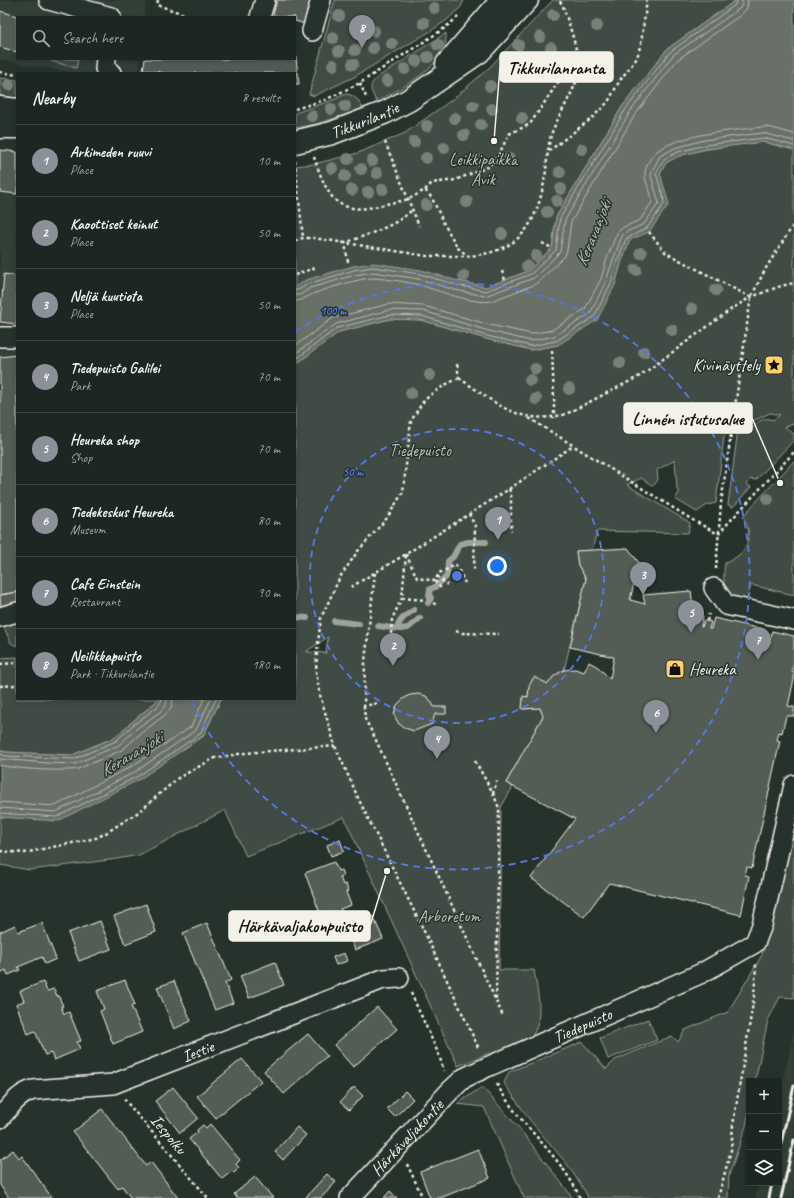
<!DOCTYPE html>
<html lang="en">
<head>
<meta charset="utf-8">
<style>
	body { margin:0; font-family:Caveat,sans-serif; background:#252e2a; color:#f1f3f6 }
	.controls { position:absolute; right:12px; bottom:12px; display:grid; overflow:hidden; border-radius:0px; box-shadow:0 2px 6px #0003 }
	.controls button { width:36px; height:36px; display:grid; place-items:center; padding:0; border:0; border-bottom:1px solid #3a4340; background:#1c2622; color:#f1f3f6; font:20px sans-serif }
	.you { position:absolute; left:497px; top:566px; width:14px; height:14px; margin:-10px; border:3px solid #fff; border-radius:50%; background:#1a73e8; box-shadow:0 0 0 6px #1a73e833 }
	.badge { display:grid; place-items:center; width:26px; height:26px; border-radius:50%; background:#8c9099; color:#fff; font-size:13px; font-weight:700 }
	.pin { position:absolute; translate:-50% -33px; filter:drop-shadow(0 1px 2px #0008) }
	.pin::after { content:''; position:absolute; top:21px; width:14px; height:12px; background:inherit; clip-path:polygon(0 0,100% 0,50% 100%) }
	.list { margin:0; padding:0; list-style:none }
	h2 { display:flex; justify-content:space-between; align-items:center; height:52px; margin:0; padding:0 16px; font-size:17px }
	h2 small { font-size:13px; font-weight:400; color:#a0a5a5 }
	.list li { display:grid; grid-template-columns:26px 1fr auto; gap:12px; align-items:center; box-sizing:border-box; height:72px; padding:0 16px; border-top:1px solid #3a4340 }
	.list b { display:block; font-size:15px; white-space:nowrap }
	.list p { margin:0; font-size:13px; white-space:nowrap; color:#a0a5a5 }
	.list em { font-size:13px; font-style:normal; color:#a0a5a5 }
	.icon { flex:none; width:22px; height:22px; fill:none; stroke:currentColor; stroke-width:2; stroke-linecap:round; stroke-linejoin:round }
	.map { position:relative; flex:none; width:794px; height:1198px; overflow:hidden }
	.search { position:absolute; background:#1c2622; box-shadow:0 2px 6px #0003; left:16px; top:16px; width:280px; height:44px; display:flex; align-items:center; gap:10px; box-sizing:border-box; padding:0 14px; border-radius:0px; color:#a0a5a5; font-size:15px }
	.panel { position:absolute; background:#1c2622; box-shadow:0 2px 6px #0003; left:16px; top:72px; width:280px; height:628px; border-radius:0px }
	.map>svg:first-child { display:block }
	.built { fill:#333f39 }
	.green { fill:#414b45; stroke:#9a9e96; fill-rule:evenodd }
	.water { fill:#676f68; stroke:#9fa39b }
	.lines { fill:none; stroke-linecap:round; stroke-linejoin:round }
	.shore { stroke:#bcbdb5; stroke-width:1 }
	.stream { stroke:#9fa39b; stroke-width:6 }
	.building { fill:#525c55; stroke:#f4f1e8 }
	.minor-casing { stroke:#f4f1e8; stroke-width:22 }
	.major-casing { stroke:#f4f1e8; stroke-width:25 }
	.path { stroke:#f4f1e8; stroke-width:2.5; stroke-dasharray:3 3; stroke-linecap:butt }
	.minor { stroke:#26332d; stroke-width:19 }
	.major { stroke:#26332d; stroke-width:22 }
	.rail { stroke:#f4f1e8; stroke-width:3 }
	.tree { fill:#7a8079 }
	.ring { fill:none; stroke:#5377dc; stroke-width:2; stroke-dasharray:7 5 }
	.labels { text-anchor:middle; stroke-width:3; stroke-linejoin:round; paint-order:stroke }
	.street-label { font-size:17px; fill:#f4f1e8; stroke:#26332d }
	.park-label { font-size:17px; fill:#bebfb7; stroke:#26332d }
	.poi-label { font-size:17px; fill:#f4f1e8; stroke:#26332d; text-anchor:end }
	.water-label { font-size:18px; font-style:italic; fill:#bcbdb5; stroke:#26332d }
	.centre { fill:#5377dc; stroke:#26332d; stroke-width:2 }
	.ring-label { font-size:12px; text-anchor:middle; font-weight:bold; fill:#5377dc; stroke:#26332d; stroke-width:3; stroke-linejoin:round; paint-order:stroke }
	.leader { fill:none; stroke:#f4f1e8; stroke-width:1.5 }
	.callout-dot { fill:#f4f1e8; stroke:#26332d; stroke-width:1.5 }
	.callout { fill:#f4f1e8; stroke:#f4f1e8; stroke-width:1.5 }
	.callout-label { font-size:18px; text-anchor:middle; font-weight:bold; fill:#111 }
</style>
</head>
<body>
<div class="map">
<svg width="794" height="1198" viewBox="0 0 794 1198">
	<rect width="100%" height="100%" fill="#26332d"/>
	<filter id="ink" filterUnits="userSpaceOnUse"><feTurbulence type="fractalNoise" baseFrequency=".025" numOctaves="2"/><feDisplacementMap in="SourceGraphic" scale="8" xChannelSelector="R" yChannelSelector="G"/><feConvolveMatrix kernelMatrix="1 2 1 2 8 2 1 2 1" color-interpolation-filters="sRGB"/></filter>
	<g filter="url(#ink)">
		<path class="built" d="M0,0h146l-2,17h-127v42h123l-1,14h-65l-74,-13z
			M0,149l17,2v436l-17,2z
			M794,1031v167h-39l4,-15h20v-87z"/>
		<path class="green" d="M335,0h129l-3,7 -14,13 -18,12 -75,45 -40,19 -5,-2z
			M553,0h183l-69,49 -45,58 -66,110 -4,31 -24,23 -42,16 -28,-6 -152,-1 -11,7v-121l19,-2 44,-11 47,-20 48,-34 36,-31z
			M446,33c0,6 0,12 -3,18 -8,19 -48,42 -67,50 -5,-11 -9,-15 2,-24z
			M52,59h26l-2,9 -25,-7z
			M0,78l17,2v18l-17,-2z
			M346,94c9,1 13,6 17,15l-47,15 -21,4v-15l38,-13z
			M764,142l30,8v274l-9,3 9,7v6l-38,40 -5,-1 -5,5 5,3 -18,20 -5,-2 10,-76 -14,7 -8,67 -9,2 -10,7 -22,-13 4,-6 -2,-4 -2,-29 -18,10 1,10 -5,6 -12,-8 -14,7 63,38 -2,10 -91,-2 -5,19 -16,1 2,14 8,14 -22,91 -10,6 -6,8 -14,-7 -5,9 -1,11h-5v12l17,-1 3,8 -37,67 7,4 -12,20 -2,163h35c3,19 11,51 -3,67l-39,17 -3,-1 -31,13 -114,-249 -98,39 -21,-46 -86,45 -22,4 -87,11 -30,-5v-48h2l201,-80 18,-38h74v-334l44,-33 51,-13 31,1 65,19 45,11 27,-5 57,-60 6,-22 9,-23 36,-46 -6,-20c2,-3 3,-8 6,-11 12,-13 78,-19 98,-21zM770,413l10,2 -7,5c-9,-4 -16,2 -21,9h-3l-2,-5zM328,637l-2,16 -19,-1v-1z
			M794,461v134l-43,-10 -5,18c-23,-6 -24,-19 -21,-40 22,-8 30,-27 18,-47z
			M17,621v25l-6,-3 -8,-18z
			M17,657v42h142l-46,39 -41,17 -66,-3 -6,-2v-92z
			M794,820v178l-14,-1 -12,23 -13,61h-6v30l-3,15 -17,49 -1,23h-140l-2,-5 -19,-29 -38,-45 -25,-36 5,-11 73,-30 24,27 9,-9 57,-24 6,6 7,-12 43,-18 34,-57z
			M648,1019l9,21 -49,19 -8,-21z
			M482,1087l37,41 54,70h-49l-40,-91 -27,-3z"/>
		<path class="water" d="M736,0h58v150l-30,-8 -58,7 -27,7 -13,7 -6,11 9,30 -20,28 -19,8 -9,23 -6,22 -18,35 -39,25 -27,5 -45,-11 -65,-19 -31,-1 -51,13 -44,33v-78l11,-7 47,-14 20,-3 48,7 37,11 28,6 42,-16 24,-23 4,-31 66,-110 45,-58z
			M159,699h62l-18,37 -63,43 -82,42 -58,-4v-67l6,2 66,3 41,-17z"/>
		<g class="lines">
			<path class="shore" d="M295,290h3l10,-6 46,-14 19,-3 47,7 37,11 29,6 45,-17 25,-24 4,-32 66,-109 44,-57 65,-47 2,-5
				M295,295h5l10,-7 45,-13 18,-3 46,7 36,11 30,6 49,-18 26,-26 5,-32 65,-108 43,-57 66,-46 3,-4v-5
				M295,301c8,0 12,-5 20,-8 15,-5 44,-15 59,-15 15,1 32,4 46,7 16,5 56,20 71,16l45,-17 29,-28 2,-6 4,-28 64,-107 42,-55 65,-46 5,-6 1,-8
				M295,346l38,-28 56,-14 35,2 66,19 41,9 21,-4 33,-21 16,-30 6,-21 10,-25 5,-5 18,-8 12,-18c0,-10 -8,-20 -7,-30 1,-7 7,-17 12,-21 26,-18 75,-20 105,-24h6l26,7
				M295,354l41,-30 53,-14 34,1 66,20 42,10 23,-5 36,-22 16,-33 7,-21 9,-24 4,-4 18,-8 15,-21 -8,-27 1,-5 8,-15 15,-8 29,-8 59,-7 31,8
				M295,360l42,-32 53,-13 32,1 65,20 44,10 25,-5 38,-24 17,-34 6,-22 9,-22 21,-11 17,-24 -1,-9 -7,-21 8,-15 14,-7 27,-7 59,-7 30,8
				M0,754l6,2 68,3 42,-18 17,-16 24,-18 4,-5 1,-3
				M0,759l46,4 29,1 44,-19 17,-16 25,-18 5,-6 1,-6
				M0,765c12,4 66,7 78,4l44,-19 18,-16 25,-19 6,-7 2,-9
				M0,802l55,4 77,-40 59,-39 13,-28
				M0,808l56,4 79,-40 61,-42 15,-31
				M0,813l57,4 81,-41 62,-42 16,-35"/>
			<path class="stream" d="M428,603l3,-5 -2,-3 1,-6 5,-2 12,-11 1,-15 5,-4 7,-13 8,-2h18
				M295,617l12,1
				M334,621l25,3
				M378,626l22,3 8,-1 12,-10
				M397,628c3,-9 9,-13 17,-18"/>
		</g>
		<path class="building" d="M277,0h39l-7,25 -14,-4v-4h-13l-9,-2z
			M0,11l20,6h-3v35l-17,-5z
			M295,50l4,34h-4v-11h-130l-22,-3 2,-11h150z
			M143,70l22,3h-22z
			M0,150l17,2v42l-17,-2z
			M4,274l13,2v48l-17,-2z
			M17,355v237l-17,3v-238z
			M628,548l11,15 -9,37 15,4 -2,-9 48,-4 3,23 9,2 -2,11h1l2,-6h3l4,1 -2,7h2l3,-11 51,12 -2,11 7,2 2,-12 22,5v26l-2,10h2v7l-6,27 6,1v9h-8l-4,17 -3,-1 -2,8 3,1 -28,127 -5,-1 -2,8 4,1 -8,39 -132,-32 -25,34 -53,-39 44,-59 -69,-36 37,-67 -3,-8 -18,1 1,-13 5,1 1,-11 5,-9 14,7 6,-8 10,-6 11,-1 9,3 5,-10 9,5 12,12 4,-22 -44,-10 16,-68 -8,-14 -2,-14z
			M17,592v13l-16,3 -1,-13z
			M418,694l8,2 5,5 3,6h12v7h-11l-3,10 -18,7 -9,-3 -6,-4 -5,-9 3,-10 6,-6 7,-4z
			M340,840l4,11 -13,5 -4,-11z
			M334,862l4,9 3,-1 2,6 -3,1 3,8 3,-1 2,7 -2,1 5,13 -11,4 2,4 -8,3 -2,-5 -11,5 -16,-43z
			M146,904l10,28 -31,12 -11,-28z
			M373,916l10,23 -28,11 -11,-27 17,-6 2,3z
			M100,921l11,28 -32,12 -11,-28z
			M42,923l14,36 -11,5 -3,-7 -24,10 2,3 -12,5 -2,-5 -6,3v-41l15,-7 3,7z
			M207,923l24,57 -6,3 8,20 -18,7 -32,-77z
			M344,953l3,8 -11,4 -3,-8z
			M275,962l9,23 -35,13 -9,-22z
			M125,980l10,25 -4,1 11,26 -29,12 -13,-33 4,-2 -7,-18z
			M174,981l17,40 -17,8 -17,-42z
			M43,982l4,9 7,-2 3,7 1,-1 5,11h-2l3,8 5,-2 12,29 -4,1 3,7 -26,11 -3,-7 -6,2 -10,-24 -7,3 -12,-30 8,-3 -4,-10z
			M377,1007l20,22 -44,38 -19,-22z
			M308,1034l19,22 -43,38 -20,-23z
			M242,1059l19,22 -45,37 -19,-22z
			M173,1087l25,31 -18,15 -25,-32z
			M354,1087l9,9 -14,14 -9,-8z
			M405,1091l8,8 -18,18 -8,-8z
			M102,1109l44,57 5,-4 27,36h-47l-9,-12 -4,3 -45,-57z
			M210,1124l30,36 -4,4 3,4 -5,5 -2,-2 -10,8 -33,-40 9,-7 -1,-2 6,-5 3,3z
			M297,1127l9,8 -23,25 -8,-8z
			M478,1149l12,29 -50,20h-10l-10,-26z
			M13,1150l6,8 3,-2 30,42h-43l-9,-13v-25z
			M327,1174l9,8 -15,16h-16z
			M255,1177l18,21h-36l-3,-4z
			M390,1191l7,7h-13z"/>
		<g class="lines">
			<defs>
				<g id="minor">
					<path d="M49,0l62,17"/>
					<path d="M260,17l5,-17"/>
					<path d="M312,31l9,-31"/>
					<path d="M106,59l-1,9 6,5"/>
					<path d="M0,337h17"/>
					<path d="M714,588l12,17 68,15"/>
					<path d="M0,617l17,-5"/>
					<path id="s1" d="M0,1118c10,-11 18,-24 33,-28l80,-6 270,-105 16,-1"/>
					<path id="s2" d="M350,1198l100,-107 14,-13 23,-11 215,-94 53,-30 7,-18 32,-140"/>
				</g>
				<g id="major">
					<path d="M447,64l55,-64"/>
					<path d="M0,108l17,2"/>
					<path d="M0,127h17"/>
					<path id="s3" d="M295,142l37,-9 54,-21 23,-12 70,-48 48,-52"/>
				</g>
			</defs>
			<use href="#minor" class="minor-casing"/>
			<use href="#major" class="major-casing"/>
			<path class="path" d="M158,0l-1,5 36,12
				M0,72l17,3
				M360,83l6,14
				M295,109l30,-9 35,-17 82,-53 16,-13
				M385,142l34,84
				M549,151l42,-32 17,-17 12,-22 17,-22 4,-15 6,-43
				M314,157c5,14 10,31 20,42 15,15 38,9 56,4 6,-1 13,-2 18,-4 6,-2 11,-6 17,-9l7,8 12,26 14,24 10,8c56,-4 70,-35 78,-85 1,-12 2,-27 6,-39 7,-17 17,-32 24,-50 1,-3 3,-7 3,-11 0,-20 -10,-46 -16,-65l-4,-6
				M295,161l8,77
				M425,190l7,-7 23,-3 33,-13 10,-11 11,-22 21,-10 33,-49 15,-17
				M649,232l17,21 84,44
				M295,241l8,-3h11l113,18h40
				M542,243l10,5
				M348,262l-3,-19c23,-9 50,-16 68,-34
				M502,271l3,9
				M295,275l22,-8
				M552,351l2,48v19
				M457,364l2,14
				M459,378l-14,7 -15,10 -8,8 -11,18 -8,71 -16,26 -29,33 -18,26 -19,41 -4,34 -1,20 4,23 15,51 24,54 64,129 56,120
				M459,378c36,24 60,49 107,36l74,-38 90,-66 21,-13 30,-11 13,-3
				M529,418l162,101 27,15 76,-82
				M509,489l2,5v37
				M469,514l6,12 -1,46
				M406,554l11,24 18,3 4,-8 17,-8 9,18
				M716,569l5,-66 30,-206 15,-29 28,-44
				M375,573l-10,88 -1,45 15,-3
				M437,576l10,9
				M435,581l2,3 6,6
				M351,587l55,-33 100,-63 67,-45
				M402,598l23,2
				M433,603l4,2
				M707,621l2,-7
				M456,631l6,2 37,1
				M391,634l1,-15 10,-21 4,-43
				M0,664l17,-1
				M0,686l17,-1
				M364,706l1,13 9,17 129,280
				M475,761l18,32 4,-12
				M493,793l6,15 -3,191
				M0,851l24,2 72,-15 10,-5 34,-22 38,-33 37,-20 30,-5 90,-7
				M411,993l28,62 5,16
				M497,1084c22,42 64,70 83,114
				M124,1099l84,99
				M407,1164l16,34
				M718,1198l13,-48 2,-25 21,-128 2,-33"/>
			<use href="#minor" class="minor"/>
			<use href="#major" class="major"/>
			<path class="rail" d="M779,1152l15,-66
				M769,1198l3,-15
				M781,1198l13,-58"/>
		</g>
		<g class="tree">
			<circle cx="434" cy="8" r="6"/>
			<circle cx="553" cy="15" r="6"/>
			<circle cx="339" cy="16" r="6"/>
			<circle cx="424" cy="23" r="6"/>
			<circle cx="597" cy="26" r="6"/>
			<circle cx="374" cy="31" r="6"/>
			<circle cx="540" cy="37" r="6"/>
			<circle cx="333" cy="38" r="6"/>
			<circle cx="392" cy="44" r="6"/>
			<circle cx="438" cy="45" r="6"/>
			<circle cx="518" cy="45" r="6"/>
			<circle cx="373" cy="48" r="6"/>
			<circle cx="551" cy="48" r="6"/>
			<circle cx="355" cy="50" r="6"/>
			<circle cx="339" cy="51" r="6"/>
			<circle cx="428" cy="57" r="6"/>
			<circle cx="416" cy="61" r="6"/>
			<circle cx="353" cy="64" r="6"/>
			<circle cx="333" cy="65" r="6"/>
			<circle cx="608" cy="66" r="6"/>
			<circle cx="405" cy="69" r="6"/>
			<circle cx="387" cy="81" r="6"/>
			<circle cx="9" cy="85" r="6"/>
			<circle cx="490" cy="86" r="6"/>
			<circle cx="345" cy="106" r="6"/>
			<circle cx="473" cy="106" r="6"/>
			<circle cx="331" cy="109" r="6"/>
			<circle cx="492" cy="109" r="6"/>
			<circle cx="312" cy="116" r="6"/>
			<circle cx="455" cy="118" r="6"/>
			<circle cx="522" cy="118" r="6"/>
			<circle cx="481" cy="125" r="6"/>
			<circle cx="427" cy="126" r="6"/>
			<circle cx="464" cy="135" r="6"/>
			<circle cx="414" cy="142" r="6"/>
			<circle cx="444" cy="148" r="6"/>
			<circle cx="582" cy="149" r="6"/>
			<circle cx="426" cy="158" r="6"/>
			<circle cx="348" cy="159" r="6"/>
			<circle cx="509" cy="159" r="6"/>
			<circle cx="478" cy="160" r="6"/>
			<circle cx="372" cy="161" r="6"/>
			<circle cx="332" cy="168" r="6"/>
			<circle cx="361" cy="169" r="6"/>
			<circle cx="560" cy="172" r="6"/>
			<circle cx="377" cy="173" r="6"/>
			<circle cx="345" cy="176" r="6"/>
			<circle cx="383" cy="189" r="6"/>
			<circle cx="561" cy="189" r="6"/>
			<circle cx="352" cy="190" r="6"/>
			<circle cx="368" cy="192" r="6"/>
			<circle cx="557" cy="201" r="6"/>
			<circle cx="467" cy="202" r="6"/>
			<circle cx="426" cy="205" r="6"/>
			<circle cx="547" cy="212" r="6"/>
			<circle cx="502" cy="234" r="6"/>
			<circle cx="641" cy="253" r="6"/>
			<circle cx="536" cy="256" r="6"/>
			<circle cx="527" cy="266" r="6"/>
			<circle cx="636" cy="270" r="6"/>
			<circle cx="464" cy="276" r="6"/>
			<circle cx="716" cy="290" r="6"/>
			<circle cx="692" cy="309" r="6"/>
			<circle cx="672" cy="330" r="6"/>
			<circle cx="644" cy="352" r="6"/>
			<circle cx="620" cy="363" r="6"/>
			<circle cx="535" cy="369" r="6"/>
			<circle cx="430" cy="375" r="6"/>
			<circle cx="530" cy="380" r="6"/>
			<circle cx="569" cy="389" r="6"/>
			<circle cx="411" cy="393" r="6"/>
			<circle cx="536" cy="399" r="6"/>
			<circle cx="768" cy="499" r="6"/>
		</g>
	</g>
	<g class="ring">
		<circle cx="457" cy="576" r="147"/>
		<path d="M295 332A293 293 0 1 1 191 700"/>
	</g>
	<defs>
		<symbol id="sight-square" viewBox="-11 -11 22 22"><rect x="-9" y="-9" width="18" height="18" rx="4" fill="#ffd166" stroke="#26332d"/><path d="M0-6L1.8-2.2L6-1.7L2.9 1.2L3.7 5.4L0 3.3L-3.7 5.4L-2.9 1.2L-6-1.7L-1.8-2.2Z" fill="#111"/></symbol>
		<symbol id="shop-square" viewBox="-11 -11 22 22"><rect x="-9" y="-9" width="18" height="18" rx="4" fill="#ffd166" stroke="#26332d"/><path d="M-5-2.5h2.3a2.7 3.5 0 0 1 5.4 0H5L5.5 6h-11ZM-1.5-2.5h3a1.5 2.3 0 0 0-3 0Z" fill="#111"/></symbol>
	</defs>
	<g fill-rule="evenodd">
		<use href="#sight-square" x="763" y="354" width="22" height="22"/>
		<use href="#shop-square" x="664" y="658" width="22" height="22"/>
	</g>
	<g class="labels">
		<g class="street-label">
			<text dy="6" stroke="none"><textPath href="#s3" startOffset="73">Tikkurilantie</textPath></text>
			<text dy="6" stroke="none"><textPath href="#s2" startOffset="295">Tiedepuisto</textPath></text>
			<text dy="6" stroke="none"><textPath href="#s1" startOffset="215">Iestie</textPath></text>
			<text transform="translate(169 1134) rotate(50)" y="6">Iespolku</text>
			<text dy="6" stroke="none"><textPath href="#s2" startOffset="83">Härkävaljakontie</textPath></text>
		</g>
		<g class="park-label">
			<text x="483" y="165">Leikkipaikka<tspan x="483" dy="20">Åvik</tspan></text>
			<text x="420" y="456">Tiedepuisto</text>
			<text x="449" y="922">Arboretum</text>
		</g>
		<g class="poi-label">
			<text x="760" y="371">Kivinäyttely</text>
			<text x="689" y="675" text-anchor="start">Heureka</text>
		</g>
		<g class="water-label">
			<text transform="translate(593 233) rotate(-68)" y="6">Keravanjoki</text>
			<text transform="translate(131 754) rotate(-31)" y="6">Keravanjoki</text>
		</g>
	</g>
	<circle cx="457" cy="576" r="6" class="centre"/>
	<g class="ring-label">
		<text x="333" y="315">100 m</text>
		<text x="353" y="476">50 m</text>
	</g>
	<path class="leader" d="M494 141L500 67M780 483L752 418M387 871L370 926"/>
	<g class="callout-dot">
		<circle cx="494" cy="141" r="4"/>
		<circle cx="780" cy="483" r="4"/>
		<circle cx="387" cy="871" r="4"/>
	</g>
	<g class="callout">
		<rect x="500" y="52" width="113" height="30" rx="4"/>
		<rect x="624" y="403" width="128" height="30" rx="4"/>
		<rect x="229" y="911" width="141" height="30" rx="4"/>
	</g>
	<g class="callout-label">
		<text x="556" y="74">Tikkurilanranta</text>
		<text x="688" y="425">Linnén istutusalue</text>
		<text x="300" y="932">Härkävaljakonpuisto</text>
	</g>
</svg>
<div class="controls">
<button>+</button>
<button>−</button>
<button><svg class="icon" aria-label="layers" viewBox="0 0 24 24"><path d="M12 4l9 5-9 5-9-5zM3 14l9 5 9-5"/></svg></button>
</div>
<div class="you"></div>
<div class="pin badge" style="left:498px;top:540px">1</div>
<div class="pin badge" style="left:393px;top:666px">2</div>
<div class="pin badge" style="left:643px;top:595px">3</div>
<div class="pin badge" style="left:437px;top:759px">4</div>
<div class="pin badge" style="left:691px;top:633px">5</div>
<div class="pin badge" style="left:656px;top:733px">6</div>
<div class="pin badge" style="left:758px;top:660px">7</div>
<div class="pin badge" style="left:362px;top:48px">8</div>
<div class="search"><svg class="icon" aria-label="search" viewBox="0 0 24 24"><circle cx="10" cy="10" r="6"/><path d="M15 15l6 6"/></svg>Search here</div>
<section class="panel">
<h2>Nearby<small>8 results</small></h2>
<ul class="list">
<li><span class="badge">1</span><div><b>Arkimeden ruuvi</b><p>Place</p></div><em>10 m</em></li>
<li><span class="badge">2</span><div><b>Kaoottiset keinut</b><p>Place</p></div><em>50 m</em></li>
<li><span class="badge">3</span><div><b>Neljä kuutiota</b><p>Place</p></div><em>50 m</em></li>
<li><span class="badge">4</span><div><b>Tiedepuisto Galilei</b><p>Park</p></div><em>70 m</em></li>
<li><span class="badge">5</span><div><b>Heureka shop</b><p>Shop</p></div><em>70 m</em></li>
<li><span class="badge">6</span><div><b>Tiedekeskus Heureka</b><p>Museum</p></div><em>80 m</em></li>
<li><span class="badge">7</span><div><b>Cafe Einstein</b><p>Restaurant</p></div><em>90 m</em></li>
<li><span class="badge">8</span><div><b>Neilikkapuisto</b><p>Park · Tikkurilantie</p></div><em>180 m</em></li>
</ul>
</section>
</div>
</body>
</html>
